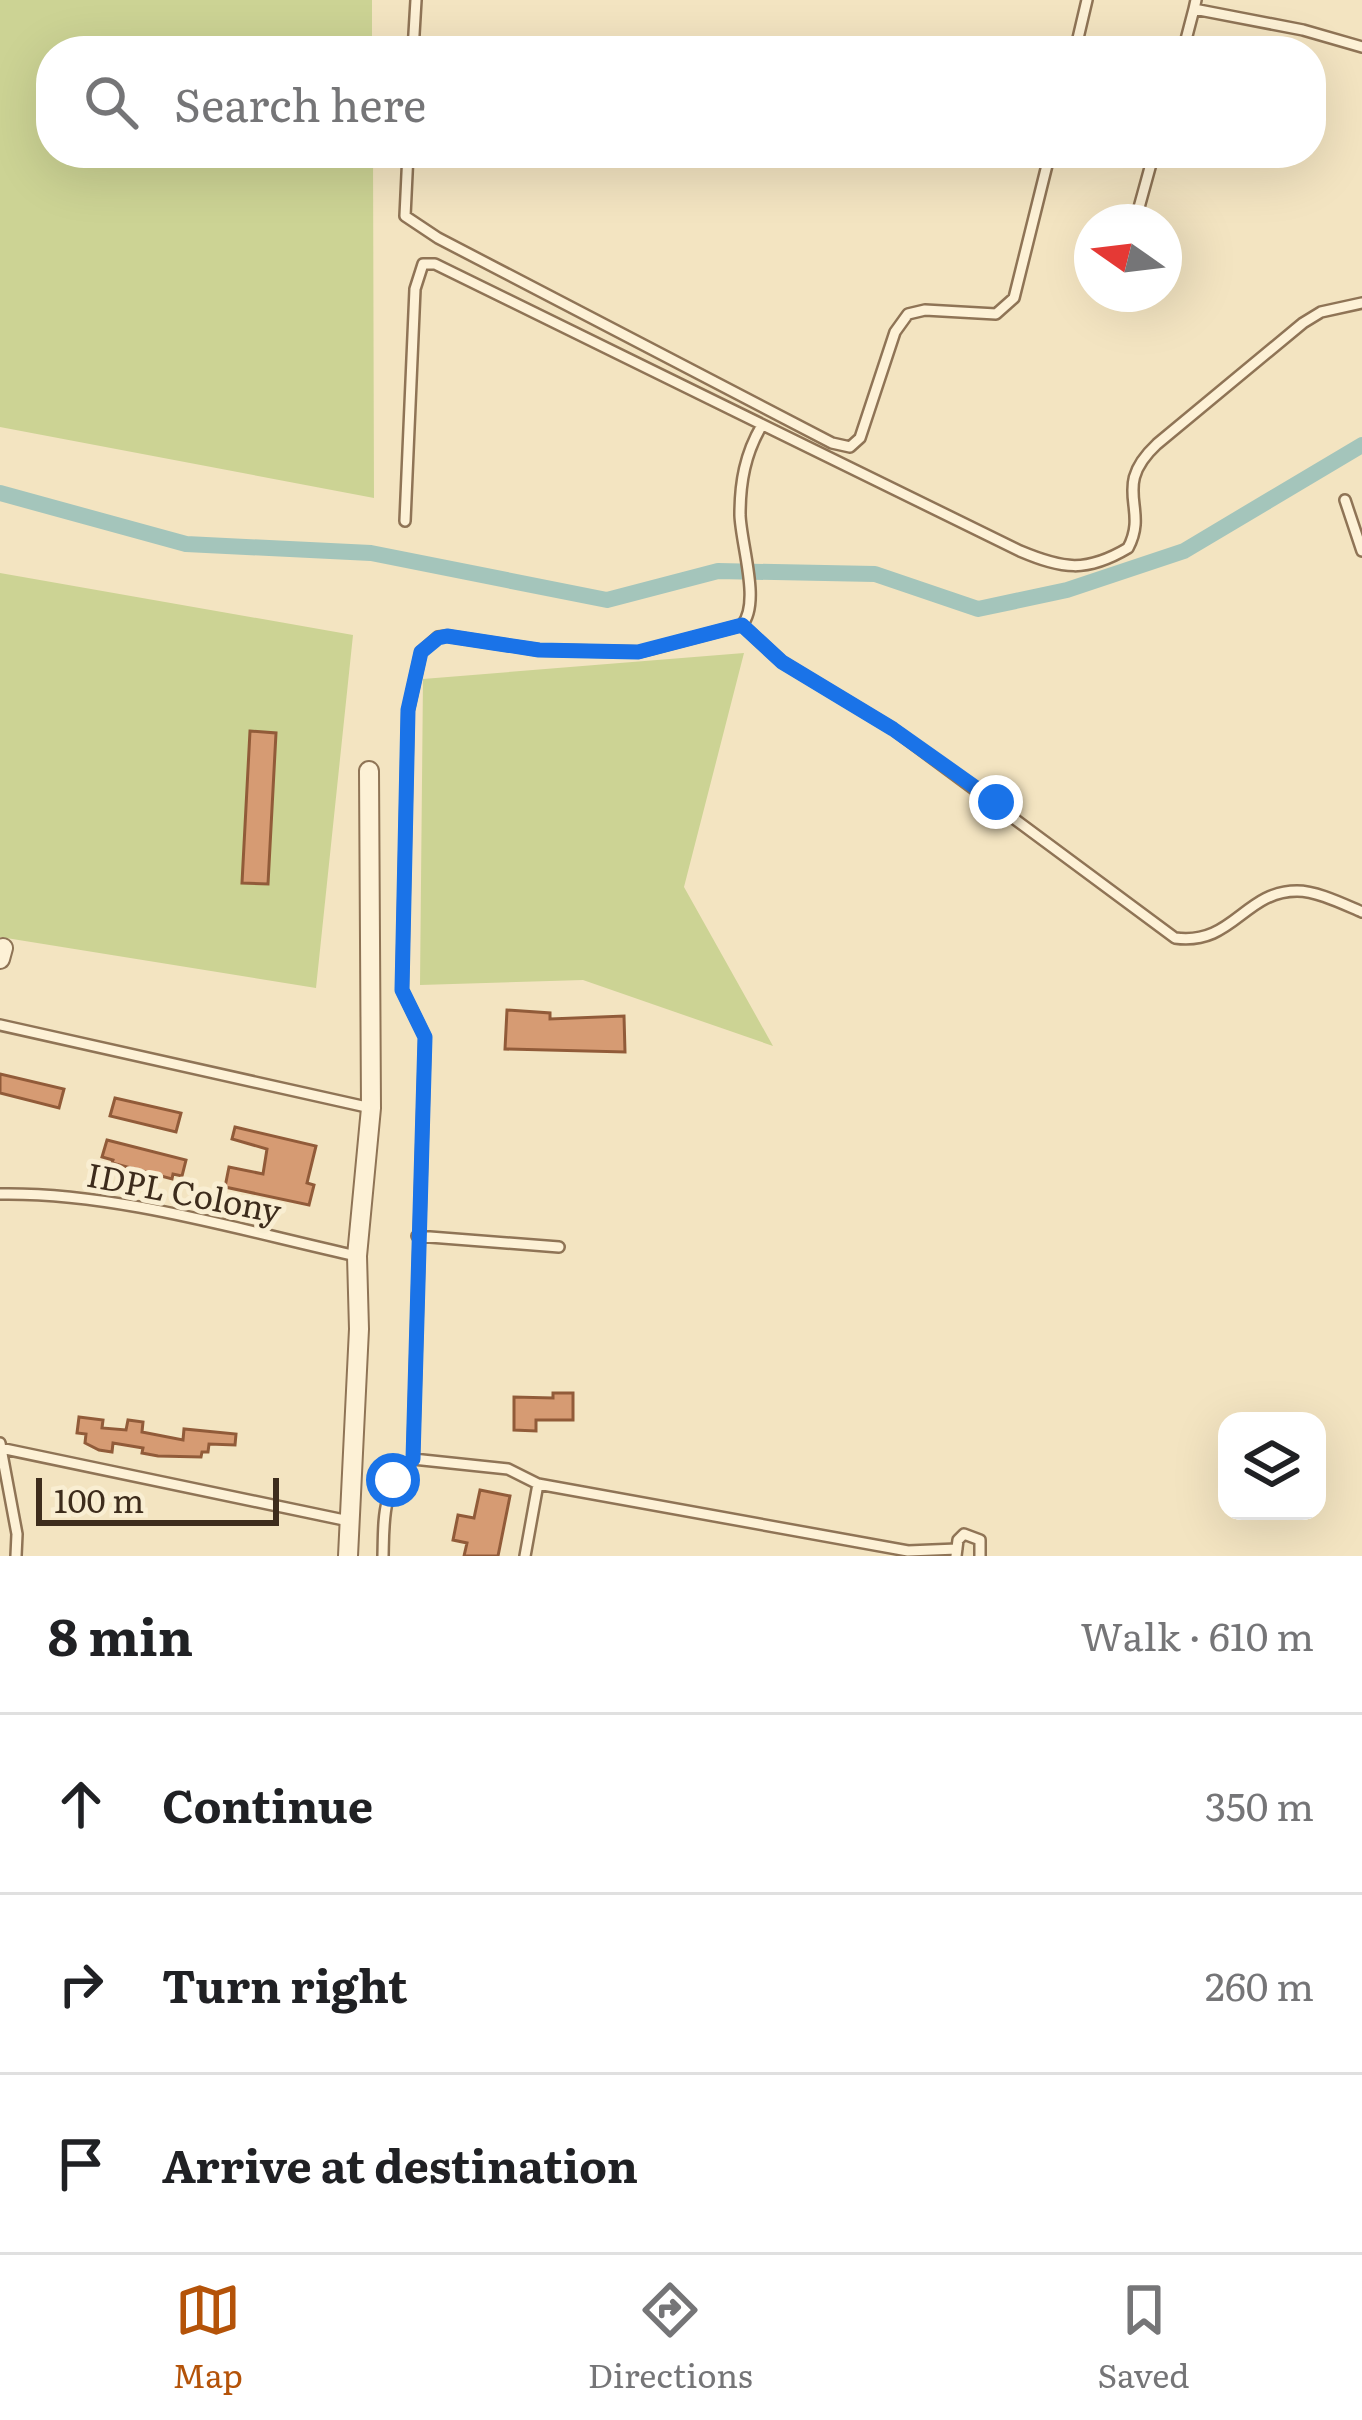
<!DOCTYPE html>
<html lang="en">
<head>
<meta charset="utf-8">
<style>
	body { margin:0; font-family:Literata,serif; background:#f2f2f2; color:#202124 }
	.controls { position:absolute; right:36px; bottom:36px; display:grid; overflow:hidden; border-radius:24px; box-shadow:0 12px 48px #0002 }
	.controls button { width:108px; height:108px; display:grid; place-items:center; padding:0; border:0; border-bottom:3px solid #e0e0e0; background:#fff; color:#202124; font:60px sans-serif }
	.compass { position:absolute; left:1074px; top:204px; width:108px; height:108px; border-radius:50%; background:#fff; box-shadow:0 12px 48px #0002; rotate:284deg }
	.scale { position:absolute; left:36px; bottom:30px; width:243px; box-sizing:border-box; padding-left:12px; border:6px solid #3d2c1c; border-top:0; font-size:33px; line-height:42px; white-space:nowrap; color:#3d2c1c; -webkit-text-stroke:9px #f9eed2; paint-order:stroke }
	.stop { position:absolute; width:36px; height:36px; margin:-27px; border:9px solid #1a73e8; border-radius:50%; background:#fff }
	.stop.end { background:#1a73e8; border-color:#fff; box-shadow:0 3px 12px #0008 }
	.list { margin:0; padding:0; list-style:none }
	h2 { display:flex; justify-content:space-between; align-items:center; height:156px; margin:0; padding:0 48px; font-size:51px }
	h2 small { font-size:39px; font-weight:400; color:#757577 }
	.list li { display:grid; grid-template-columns:78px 1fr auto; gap:36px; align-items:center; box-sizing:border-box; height:180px; padding:0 48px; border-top:3px solid #e0e0e0 }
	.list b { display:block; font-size:45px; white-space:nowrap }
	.list em { font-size:39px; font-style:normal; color:#757577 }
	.icon { flex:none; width:66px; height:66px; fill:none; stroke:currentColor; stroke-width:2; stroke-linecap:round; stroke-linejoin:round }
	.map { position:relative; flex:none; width:1362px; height:1556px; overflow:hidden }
	.search { position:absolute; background:#fff; box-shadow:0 12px 48px #0002; left:36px; right:36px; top:36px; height:132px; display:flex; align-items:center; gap:30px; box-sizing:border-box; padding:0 42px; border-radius:48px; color:#757577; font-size:45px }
	.sheet { height:696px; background:#fff }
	nav { display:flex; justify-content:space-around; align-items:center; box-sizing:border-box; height:168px; border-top:3px solid #e0e0e0; background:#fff; font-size:33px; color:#757577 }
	nav a { display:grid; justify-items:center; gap:6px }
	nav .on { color:#b45309 }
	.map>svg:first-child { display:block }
	.green { fill:#ccd394 }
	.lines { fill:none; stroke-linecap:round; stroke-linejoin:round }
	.canal { stroke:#a4c5bb; stroke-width:16 }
	.building { fill:#d69b73; stroke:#915b39; stroke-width:3 }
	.service-casing { stroke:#8f7456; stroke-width:14 }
	.minor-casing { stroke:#8f7456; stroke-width:22 }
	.service { stroke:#fdf1d6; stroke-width:9 }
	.minor { stroke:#fdf1d6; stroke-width:18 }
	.route { stroke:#1a73e8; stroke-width:15 }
	.labels { text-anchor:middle; stroke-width:10; stroke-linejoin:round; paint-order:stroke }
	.street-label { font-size:33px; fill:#3d2c1c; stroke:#f9eed2 }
</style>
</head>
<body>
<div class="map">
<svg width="1362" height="1556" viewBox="0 0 1362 1556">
	<rect width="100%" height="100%" fill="#f3e4c1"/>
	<path class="green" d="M0,0h372v51h-321v102h322l1,345 -374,-71z
		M0,573l353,62 -37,353 -316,-51z
		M744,653l-60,234 89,159 -190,-66 -163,5 3,-306z"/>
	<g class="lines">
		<path class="canal" d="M0,493l186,51 185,9 236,47 111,-29 157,3 103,35 89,-19 117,-39 178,-106"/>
	</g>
	<path class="building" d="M250,731l26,2 -8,151 -26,-1z
		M507,1010l43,3v6l74,-3 1,36 -120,-3z
		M0,1074l64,15 -5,19 -59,-15z
		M115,1098l66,15 -5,19 -66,-16z
		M235,1127l81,19 -9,37 7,2 -5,20 -84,-18 4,-20 34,7 4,-25 -35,-10z
		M107,1140l79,20 -4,16 -9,-2 -1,5 -60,-16 1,-3 -11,-3z
		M553,1393h20v27h-37v11l-22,-1v-33l39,1z
		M79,1417l24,3 -1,8 24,2 2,-10 15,2 -1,10 41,8 1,-11 52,5 -1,11 -26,-1 -1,8h-6l-1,5 -43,-1 -16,-3 1,-5 -30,-5 -1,9 -13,-2 -14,-7 1,-9 -9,-1z
		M480,1490l30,6 -12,60h-34l3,-13 -14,-3 5,-25 16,3z"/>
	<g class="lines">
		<defs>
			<path id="service" d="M1196,0l-2,9 109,21 59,17
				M413,51l3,-51
				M1075,51l12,-51
				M1183,51l11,-42
				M408,153l-3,63 33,22 394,205 18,4 10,-9 35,-106 13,-18 17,-4 71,4 18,-16 36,-145
				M1135,222l19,-69
				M1345,500l17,51
				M405,521l10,-232 8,-25h12l585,287c43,18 66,22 108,-3 22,-41 -18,-60 29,-104l146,-121 18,-11 41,-9
				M742,625l40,37 111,67 282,209c58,8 69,-47 122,-47 20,0 46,13 65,21
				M0,1025l371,83
				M0,1194c117,-2 243,37 357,62
				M417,1236l142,11
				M0,1443l17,91 -1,22
				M0,1448l349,73
				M413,1459l12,-422 -23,-47 6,-279 13,-59 17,-15 9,-1 92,14 100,2 103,-27c19,-22 -1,-80 -2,-110 0,-33 5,-61 22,-90
				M383,1556c1,-42 -1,-66 30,-97l95,10 30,15 370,67 49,-2
				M525,1556l13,-72
				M956,1556l2,-16 6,-6 16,6v16"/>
			<path id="minor" d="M0,959l3,-11
				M348,1556l11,-227 -2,-73 14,-148 -2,-337"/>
		</defs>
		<use href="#service" class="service-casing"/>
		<use href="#minor" class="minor-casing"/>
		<use href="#service" class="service"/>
		<use href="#minor" class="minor"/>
	</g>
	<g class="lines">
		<path class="route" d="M393,1480l20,-21 12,-422 -23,-47 6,-280 13,-58 17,-14 9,-2 92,14 99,2 104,-27 40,37 111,67 103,73"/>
	</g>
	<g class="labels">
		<g class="street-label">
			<text transform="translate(184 1193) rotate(11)" y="12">IDPL Colony</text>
		</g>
	</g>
</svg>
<div class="controls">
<button><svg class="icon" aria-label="layers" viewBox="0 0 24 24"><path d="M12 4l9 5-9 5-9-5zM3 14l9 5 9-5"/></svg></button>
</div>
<svg class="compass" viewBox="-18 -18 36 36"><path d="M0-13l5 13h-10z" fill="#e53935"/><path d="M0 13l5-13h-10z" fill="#757577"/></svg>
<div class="scale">100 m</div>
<div class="stop" style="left:393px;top:1480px"></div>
<div class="stop end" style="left:996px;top:802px"></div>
<div class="search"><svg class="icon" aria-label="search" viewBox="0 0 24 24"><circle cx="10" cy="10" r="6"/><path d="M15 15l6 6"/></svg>Search here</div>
</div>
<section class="sheet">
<h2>8 min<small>Walk · 610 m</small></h2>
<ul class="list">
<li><svg class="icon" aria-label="ahead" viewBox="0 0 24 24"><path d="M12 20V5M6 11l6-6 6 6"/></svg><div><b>Continue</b></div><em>350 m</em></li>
<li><svg class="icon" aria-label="right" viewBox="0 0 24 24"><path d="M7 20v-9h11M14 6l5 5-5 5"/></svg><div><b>Turn right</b></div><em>260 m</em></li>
<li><svg class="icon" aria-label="arrive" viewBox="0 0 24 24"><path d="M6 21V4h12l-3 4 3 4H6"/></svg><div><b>Arrive at destination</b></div></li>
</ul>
</section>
<nav>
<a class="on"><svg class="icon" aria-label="map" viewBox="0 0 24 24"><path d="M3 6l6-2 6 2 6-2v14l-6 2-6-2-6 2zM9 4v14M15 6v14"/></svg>Map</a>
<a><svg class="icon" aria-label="directions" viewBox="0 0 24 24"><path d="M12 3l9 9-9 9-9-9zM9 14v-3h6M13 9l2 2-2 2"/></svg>Directions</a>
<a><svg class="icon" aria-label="saved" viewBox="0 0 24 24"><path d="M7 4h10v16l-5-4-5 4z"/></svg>Saved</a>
</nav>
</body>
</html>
